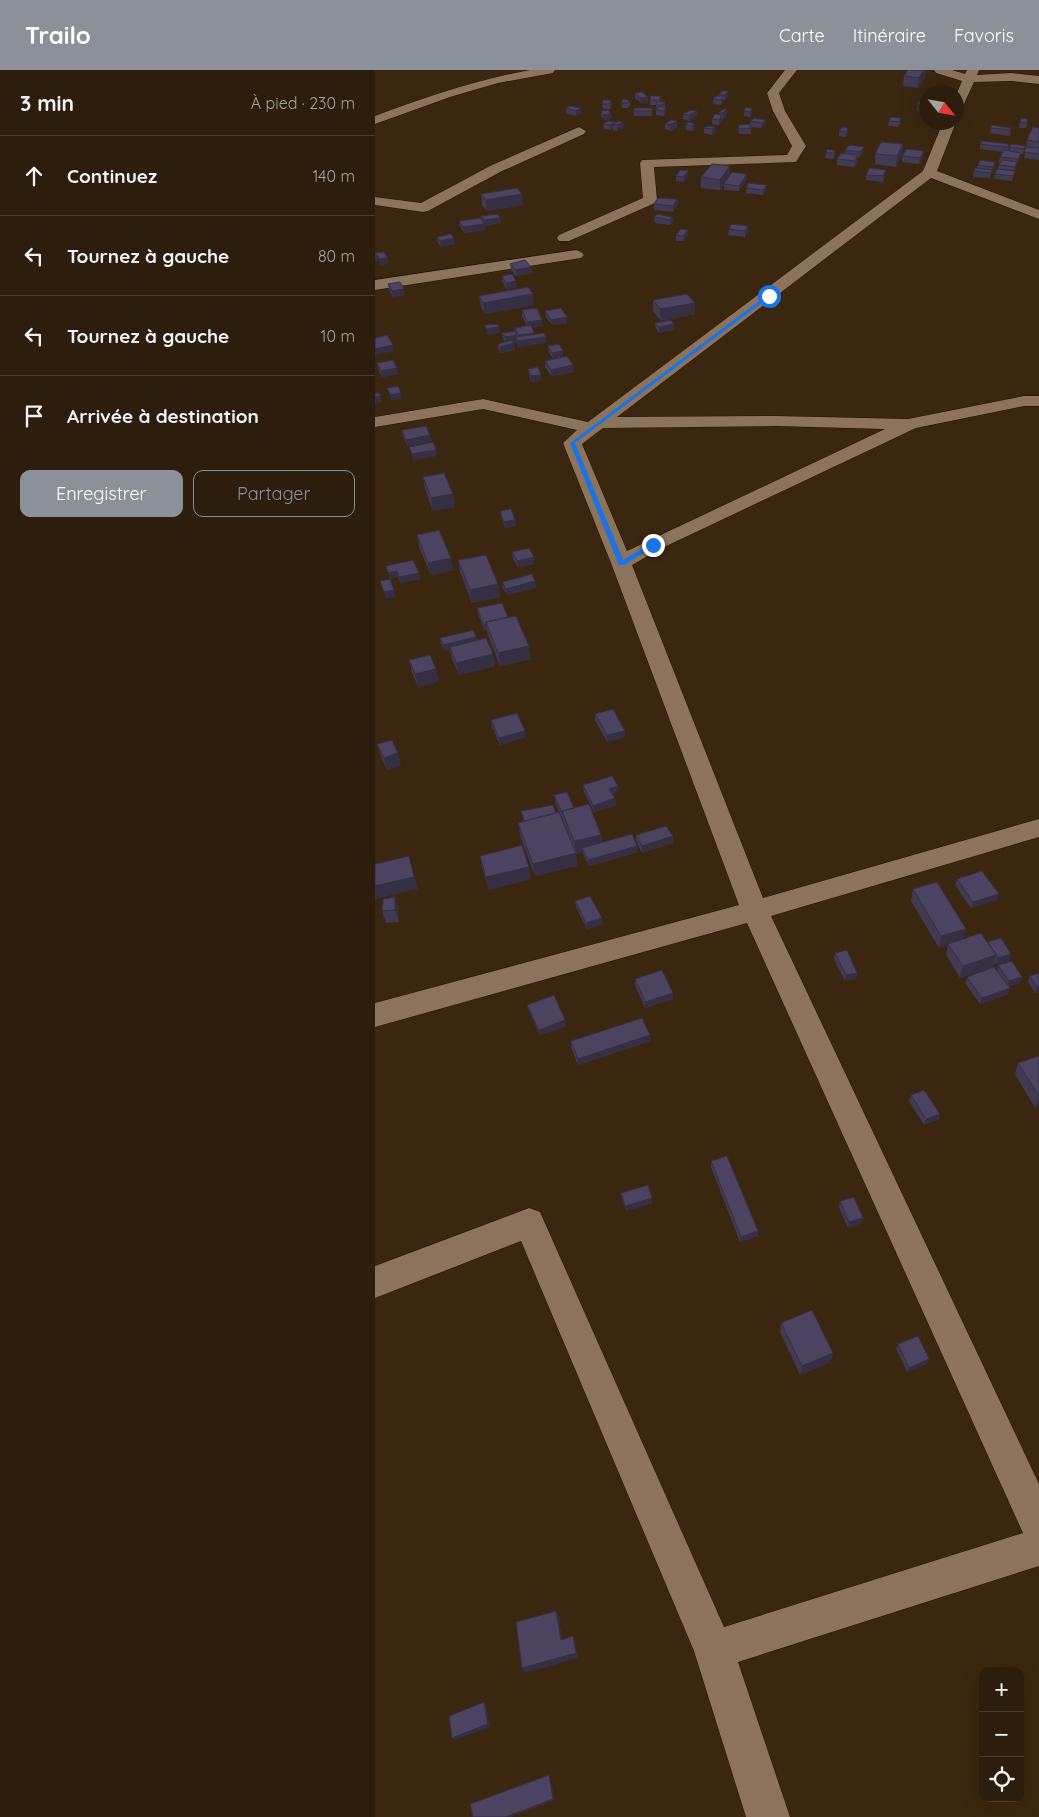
<!DOCTYPE html>
<html lang="fr">
<head>
<meta charset="utf-8">
<style>
	body { margin:0; font-family:Quicksand,sans-serif; background:#342615; color:#f1f3f6 }
	.controls { position:absolute; right:15px; bottom:15px; display:grid; overflow:hidden; border-radius:10px; box-shadow:0 5px 20px #0002 }
	.controls button { width:45px; height:45px; display:grid; place-items:center; padding:0; border:0; border-bottom:1px solid #483b2d; background:#2c1d0c; color:#f1f3f6; font:25px sans-serif }
	.compass { position:absolute; left:544px; top:15px; width:45px; height:45px; border-radius:50%; background:#2c1d0c; box-shadow:0 5px 20px #0002; rotate:121deg }
	.stop { position:absolute; width:15px; height:15px; margin:-11px; border:4px solid #1a73e8; border-radius:50%; background:#fff }
	.stop.end { background:#1a73e8; border-color:#fff; box-shadow:0 1px 5px #0008 }
	.list { margin:0; padding:0; list-style:none }
	h2 { display:flex; justify-content:space-between; align-items:center; height:65px; margin:0; padding:0 20px; font-size:21px }
	h2 small { font-size:16px; font-weight:400; color:#a6a29d }
	.list li { display:grid; grid-template-columns:32px 1fr auto; gap:15px; align-items:center; box-sizing:border-box; height:80px; padding:0 20px; border-top:1px solid #483b2d }
	.list b { display:block; font-size:19px; white-space:nowrap }
	.list em { font-size:16px; font-style:normal; color:#a6a29d }
	.actions { display:flex; gap:10px; padding:15px 20px }
	.actions a { flex:1; padding:11px 0; border:1px solid #8c9099; border-radius:10px; text-align:center; font-size:18px; color:#8c9099 }
	.actions .main { background:#8c9099; color:#fff }
	.icon { flex:none; width:28px; height:28px; fill:none; stroke:currentColor; stroke-width:2; stroke-linecap:round; stroke-linejoin:round }
	.map { position:relative; flex:none; width:664px; height:1747px; overflow:hidden }
	header { display:flex; align-items:center; gap:30px; box-sizing:border-box; height:70px; padding:0 25px; background:#8c9099; color:#fff }
	header strong { font-size:24px }
	nav { display:flex; gap:28px; margin-inline-start:auto; font-size:18px }
	main { display:flex }
	aside { flex:1; background:#2c1d0c }
	.map>svg:first-child { display:block }
	.lines { fill:none; stroke-linecap:round; stroke-linejoin:round }
	.minor-casing { stroke:#210f00; stroke-width:1 }
	.minor { fill:#8b745b; fill-rule:evenodd }
	.wall { fill:#403a52 }
	.shaded-wall { fill:#342f42 }
	.building { fill:#4b435f; stroke:#342f42 }
	.route { fill:#1a73e8 }
</style>
</head>
<body>
<header>
<strong>Trailo</strong>
<nav><a>Carte</a><a>Itinéraire</a><a>Favoris</a></nav>
</header>
<main>
<aside>
<h2>3 min<small>À pied · 230 m</small></h2>
<ul class="list">
<li><svg class="icon" aria-label="ahead" viewBox="0 0 24 24"><path d="M12 20V5M6 11l6-6 6 6"/></svg><div><b>Continuez</b></div><em>140 m</em></li>
<li><svg class="icon" aria-label="left" viewBox="0 0 24 24"><path d="M17 20v-9H6M10 6l-5 5 5 5"/></svg><div><b>Tournez à gauche</b></div><em>80 m</em></li>
<li><svg class="icon" aria-label="left" viewBox="0 0 24 24"><path d="M17 20v-9H6M10 6l-5 5 5 5"/></svg><div><b>Tournez à gauche</b></div><em>10 m</em></li>
<li><svg class="icon" aria-label="arrive" viewBox="0 0 24 24"><path d="M6 21V4h12l-3 4 3 4H6"/></svg><div><b>Arrivée à destination</b></div></li>
</ul>
<div class="actions"><a class="main">Enregistrer</a><a>Partager</a></div>
</aside>
<div class="map">
<svg width="664" height="1747" viewBox="0 0 664 1747">
	<rect width="100%" height="100%" fill="#3b2710"/>
	<g class="lines">
		<defs>
			<path id="minor" d="M155,0h25l-2,3 -55,10 -48,14 -75,27v-8c51,-19 102,-36 155,-46z
				M410,0h12l-18,23 6,18 21,35 -10,16 -142,5 3,33 -2,3 -86,38h-10l-2,-3 2,-3 84,-37 -3,-35 2,-3 145,-5 5,-9 -19,-35 -6,-18z
				M559,0h18l13,4 2,-4h12l-2,5 34,-2 28,3v8l-28,-3 -37,1 -11,24 -6,4v-17l5,-12 -26,-8z
				M568,52h13l-19,49 102,39v9l-108,-41 -314,239 159,-1 132,3 116,-23h15v10h-15l-108,22 -256,121 -28,16 131,333 276,-79v18l-268,79 268,568v82l-301,96 52,155h-44l-52,-166 -173,-410 -146,57v-32l154,-58 11,4 184,415 299,-94 -276,-610 -372,104v-24l364,-98 -128,-342 -48,-120 14,-13 -94,-21 -108,18v-10l108,-18 105,23 335,-251zM401,356l109,3 -258,122 -45,-107 21,-16z
				M204,57l7,4 -2,3 -84,38 -72,39 -5,1 -48,-7v-8l46,6 69,-37z
				M201,180l5,2 3,3 -3,3 -206,32v-10z"/>
		</defs>
		<use href="#minor" class="minor-casing"/>
		<use href="#minor" class="minor"/>
	</g>
	<path class="wall" d="M533,0h18l-1,7 -7,11 -15,-2 1,-10z
		M353,21v5l-3,4h-2l-2,5 -8,-1v-5l6,-3v-1z
		M260,23l13,4v6h-7l-6,-5z
		M285,26v6h5v5h1v5l-2,4 -8,-1v-10h-6v-5z
		M236,30v5l-1,4h-7l-1,-5z
		M254,30l1,5 -2,3h-6l-1,-5z
		M543,31l9,1v10l-10,-1z
		M195,36l11,7 -5,3 -10,-3v-5z
		M259,38h18v8h-18z
		M377,38v5l-2,4 -6,-1v-5z
		M352,39v6l-4,4h-1v1l-3,5 -7,-1v-5l7,-4v-2z
		M226,41l10,3v5l-7,1 -3,-4z
		M322,41v5l-8,5 -6,-2v-5z
		M526,48l-1,6 -2,3 -10,-1 1,-5z
		M653,49l-2,9h-7l1,-6z
		M391,50l-1,5 -4,3 -10,-1v7h-12l-1,-9 12,-1v-3z
		M240,52v1l8,-1 1,5 -7,4 -4,-1v-2l-2,2 -7,-1 -1,-5z
		M314,52l6,7 -3,2 -6,-1 -1,-6z
		M290,54l12,3 -6,4 -6,-2z
		M616,55l20,3 -1,8 -20,-3z
		M340,57v5l-3,3 -8,-2v-5z
		M473,58v5l-3,4 -6,-1v-5z
		M664,58v32l-15,-2 3,-18z
		M528,74l-1,10 -6,13 -21,-3v-10z
		M605,74h29l-1,7h1l1,-4 15,-1 -2,8h-2l-1,4 -4,7 -4,16 -18,-2 1,-5 3,-5 2,-6 -1,-1 1,-5 3,-5 -23,-3z
		M489,77l-1,5 -4,6 -1,-1v4l-4,6 -17,-2v-6l7,-5 1,-4z
		M460,80v5l-2,4 -8,-1 1,-5z
		M527,86h21l-4,8 -17,-2z
		M620,92v5l-4,5 -1,6 -17,-1 1,-6 3,-3 1,-3z
		M511,100l-1,6 -2,6 -17,-2v-5z
		M372,104v5l-8,12 -15,-1v-5l-4,5 -19,-2v-11z
		M301,106h12l-4,6 -8,-1z
		M371,118l20,2 -3,5 -17,-2z
		M106,124l42,11 -36,6 -5,-6z
		M302,129l1,6 -5,7 -19,-2v-6z
		M106,146l19,2 1,5 -16,3v4l-21,3 -4,-7 -1,-5 23,-1z
		M279,147h18l1,5 -3,3 -15,-2z
		M356,154l17,8 -3,5 -17,-2 1,-6z
		M313,160v5l-5,6h-7v-6z
		M62,167l17,1 1,6 -14,3 -3,-4z
		M135,194l21,3 1,6 -16,3 -5,-6z
		M127,206l15,11 -11,2 -4,-8z
		M13,214l16,5 1,6 -12,2 -4,-7z
		M104,226l55,9 -49,9 -4,-7z
		M278,230l42,3v11l-34,7 -8,-10z
		M147,240l21,16 -12,1 3,7 12,3v6l-28,4 -2,-6 -3,1 2,8 -14,3 -3,-3v-6l7,-2 -2,-3 -1,-6 13,-1v-4l12,-2 -5,-10z
		M170,241l22,6v6l-15,2 -6,-8z
		M280,253l19,1v6l-15,3 -3,-4z
		M173,276l15,11 -10,2 -4,-7z
		M170,291l28,4 1,7 -23,4 -6,-9z
		M2,293l21,11 -16,3 -4,-8z
		M153,299l13,6v6l-10,1 -2,-7z
		M27,360l30,11 -25,5 -4,-10z
		M48,407l32,30 -22,4 -8,-22z
		M125,441l15,9 1,6 -11,2 -4,-11z
		M42,465l36,35 -22,5 -12,-28z
		M137,482l22,5v7l-16,3 -5,-8z
		M83,490l40,24 2,13 -28,6 -12,-31z
		M11,496l33,7 1,6 -19,4 -3,-6 -8,2z
		M160,511l1,7 -29,7 -4,-7 -1,-6z
		M102,538l31,9 23,42 -31,7 -12,-31 -1,-4h-2l-7,-17z
		M101,567v4l17,13 2,12 -36,9 -7,-16 -2,-9 -5,1 -4,-7 -1,-6z
		M34,590l30,21 -21,6 -6,-15z
		M220,644l30,23 -18,5 -12,-22z
		M116,650l34,11 1,6 -26,8 -8,-18z
		M2,674l24,22 -14,4 -6,-14z
		M208,715l35,7 -5,2 3,11 -22,7 -10,-20z
		M179,725l20,13 27,27 1,7 36,10 -49,14 -6,-12v-2l-7,2 1,12 -42,10 -15,-41 -2,-12 5,-2 -2,-10 35,2 8,11 -9,-23z
		M261,765l37,8 -31,10 -6,-12z
		M105,786l51,23 -42,11 -7,-22z
		M582,809l40,21 -26,8 -16,-23z
		M538,819l53,40 -3,10 25,3 22,19 -14,3 -1,-2 -2,5 4,3 1,-5 24,12 -2,6 -11,3 -1,8 -28,10 -15,-21 2,-6 23,-9 -30,10 -14,-23 2,-10 -9,3 -28,-47z
		M200,831l28,23 -16,5 -11,-22z
		M24,840v12l-13,1 -4,-12z
		M460,883l22,20 -1,6 -11,2 -11,-22z
		M664,903v19l-4,1 -7,-11 2,-6z
		M260,909l38,20 -28,9 -10,-23z
		M152,935l39,21 -26,9 -11,-24z
		M196,971h79l-72,24 -7,-18z
		M664,986v50l-4,2 -20,-34 3,-11z
		M536,1025l28,24 -15,6 -15,-24z
		M336,1091l47,70v5l-18,6 -29,-75z
		M246,1123l31,10 -26,8 -4,-12z
		M465,1131l22,22 -14,5 -9,-21z
		M406,1253l50,39 -31,13 -20,-43z
		M523,1274l29,20 -20,8 -11,-23z"/>
	<path class="shaded-wall" d="M549,0h2l-1,7 -7,11 1,-10z
		M353,21v5l-3,4v-5z
		M348,26v5l-2,4v-5z
		M273,27v6h-7l-1,-5z
		M291,37v5l-2,4v-5z
		M206,38v5l-5,3v-5z
		M377,38v5l-2,4v-5z
		M352,39v6l-4,4v-6z
		M322,41v5l-8,5v-6z
		M236,44v5l-7,1 -1,-5z
		M347,45v5l-3,5v-5z
		M391,50l-1,5 -4,3 1,-5z
		M302,51v6l-6,4 -1,-6z
		M240,52v3l-2,-1v4l-2,2 -1,-5z
		M248,52l1,5 -7,4v-6z
		M320,54v5l-3,2v-5z
		M340,57v5l-3,3v-6z
		M473,58v5l-3,4 1,-5z
		M528,74l-1,10 -6,13 1,-11z
		M489,77l-1,5 -4,6 1,-6z
		M549,81l-1,5 -4,8 1,-6z
		M646,83l-1,5 -3,7 1,-6z
		M483,85v6l-4,6 1,-6z
		M620,92v5l-3,5 1,-5z
		M355,96v11l-10,13v-10z
		M511,100l-1,6 -2,6v-6z
		M313,101v5l-4,6 -1,-5z
		M372,104v5l-8,12v-5z
		M392,115l-1,5 -3,5v-5z
		M147,124l1,11 -36,6 -1,-11z
		M302,129l1,6 -5,7v-6z
		M297,147l1,5 -3,3v-5z
		M125,148l1,5 -16,3v4l-21,3 -1,-6 21,-3v-4z
		M373,156v6l-3,5v-6z
		M313,160v5l-5,6v-5z
		M79,168l1,6 -14,3 -1,-6z
		M2,185l1,6 -3,1v-6z
		M13,188l1,6 -9,1 -1,-6z
		M156,197l1,6 -16,3v-6z
		M141,211l1,6 -11,2v-6z
		M29,219l1,6 -12,2 -1,-6z
		M158,224l1,11 -49,9 -2,-11z
		M320,233v11l-34,7 -1,-12z
		M192,247v6l-15,2 -1,-5z
		M167,250l1,6 -16,2v-6z
		M299,254v6l-15,3v-6z
		M124,257l1,6 -13,2 -1,-6z
		M159,263l1,6 11,-2v6l-28,4 -1,-6h2l-1,-6z
		M142,265v6l-1,-4v4l-11,2v-6z
		M139,273l1,7 -14,3 -1,-6z
		M18,275l1,6 -19,4v-6z
		M188,281v6l-10,2 -1,-6z
		M198,295l1,7 -23,4v-6z
		M22,298l1,6 -16,3 -1,-6z
		M166,305v6l-10,1v-6z
		M26,323l1,6 -11,2 -1,-6z
		M6,326l1,6 -7,2v-7z
		M55,365l2,6 -25,5 -1,-6z
		M61,380l1,6 -24,5 -1,-7z
		M78,424l2,13 -22,4 -2,-13z
		M140,450l1,6 -11,2 -1,-6z
		M159,487v7l-16,3 -1,-6z
		M76,488l2,12 -22,5 -3,-12z
		M22,501l1,6 -8,2 -2,-6z
		M44,503l1,6 -19,4 -2,-6z
		M160,511l1,7 -29,7 -1,-6z
		M123,514l2,13 -28,6 -2,-13z
		M19,520l1,7 -9,2 -2,-7z
		M111,554l1,7h-2l-1,-6z
		M101,567l1,7 -27,3v3l-5,1 -2,-6z
		M154,576l2,13 -31,7 -2,-13z
		M118,584l2,12 -36,9 -3,-12z
		M61,599l3,12 -21,6 -3,-13z
		M150,661l1,6 -26,8 -1,-7z
		M250,661v6l-18,5v-7z
		M23,683l3,13 -14,4 -3,-12z
		M243,716v6l-8,3 -1,-6z
		M240,728l1,7 -22,7 -1,-6z
		M226,765l1,12 -20,1 1,4 -7,2 1,12 -42,10 -2,-12 43,-11 -2,-12z
		M298,766v7l-31,10v-7z
		M262,776l1,6 -49,14 -1,-6z
		M34,786l9,33 -43,10v-13z
		M154,797l2,12 -42,11 -3,-13z
		M624,824l-2,6 -26,8 2,-6z
		M20,827l4,13v12l-4,-12z
		M227,848l1,6 -16,5 -1,-6z
		M591,859l-3,12 -15,3v1l-9,3 2,-12z
		M636,884l-1,7 -14,3 2,-6z
		M621,885l-3,12 -33,11 3,-12z
		M482,903l-1,6 -11,2 1,-6z
		M647,907l-2,6 -13,4 2,-6z
		M664,916v6l-4,1 2,-6z
		M635,918l-2,6 -28,10 2,-6z
		M298,923v6l-28,9v-6z
		M190,950l1,6 -26,9 -1,-5z
		M275,965v6l-72,24v-6z
		M664,1027v9l-4,2z
		M565,1044l-1,5 -15,6 2,-6z
		M277,1128v5l-26,8 -1,-5z
		M488,1148l-1,5 -14,5 1,-6z
		M383,1161v5l-18,6 1,-5z
		M458,1283l-2,9 -31,13 2,-9z
		M554,1289l-2,5 -20,8 2,-4z
		M181,1541l3,5 4,29 -2,-5z
		M198,1566l2,6 3,16 -53,15 -3,-5z
		M109,1632l2,3 4,22 -35,13 -3,-2z
		M174,1705l1,2 5,23 -44,17h-5z"/>
	<path class="building" d="M533,0h16l-5,8 -15,-2z
		M347,21h6l-3,4h-6z
		M267,22l6,5 -8,1 -5,-5z
		M276,26h9v4h-10z
		M341,26h7l-2,4 -8,-1z
		M248,29l6,1 -1,3h-7z
		M228,30h8l-1,4h-8z
		M543,31l9,1v4h-9z
		M282,32h8l-2,3h-7z
		M195,36l11,2 -5,3 -10,-3z
		M284,36l7,1 -2,4 -8,-1z
		M371,37l6,1 -2,4 -6,-1z
		M259,38h18v3h-18z
		M348,39h4l-4,4h-4z
		M233,40l3,4 -8,1 -2,-4z
		M316,40l6,1 -8,4 -6,-1z
		M340,44l7,1 -3,5 -7,-1z
		M516,47l10,1 -2,4 -10,-1z
		M379,48l12,2 -4,3 -12,-2z
		M646,48l7,1 -2,4 -6,-1z
		M296,50l6,1 -7,4 -5,-1z
		M233,51l7,1 -5,3 -7,-1z
		M244,51l4,1 -6,3 -4,-1z
		M314,52l6,2 -3,2 -7,-2z
		M375,54l1,4 -12,1 -1,-4z
		M616,55l20,3v2l-20,-2z
		M333,56l7,1 -3,2 -8,-1z
		M467,57l6,1 -2,4 -7,-1z
		M658,57l6,1v14l-12,-2z
		M607,71l27,3 -1,3 -28,-3z
		M506,72l22,2 -6,12 -22,-2z
		M636,74l14,2 -1,3 -14,-2z
		M474,75l15,2 -4,5 -15,-2z
		M652,77l12,1v6l-15,-2z
		M452,79l8,1 -2,3h-7z
		M532,79l17,2 -4,7 -18,-2z
		M629,80l17,3 -3,6 -18,-2z
		M466,83l17,2 -3,6 -18,-2z
		M605,90l15,2 -2,5 -15,-2z
		M627,90l15,2 -2,5 -16,-2z
		M337,94l18,2 -10,14 -19,-3z
		M494,98l17,2 -3,6 -17,-1z
		M600,98l17,2 -1,3 -17,-2z
		M622,99l18,2 -2,5 -18,-2z
		M305,100l8,1 -5,6 -7,-1z
		M357,102l15,2 -8,12 -15,-2z
		M374,113l18,2 -4,5 -17,-2z
		M142,118l5,6 -36,6 -5,-6z
		M283,128l19,1 -4,7 -19,-2z
		M123,144l2,4 -16,2 -3,-4z
		M282,144l15,3 -2,3 -16,-3z
		M106,148l3,6 -21,3 -4,-6z
		M356,154l17,2 -3,5 -16,-2z
		M306,159l7,1 -5,6 -7,-1z
		M76,164l3,4 -14,3 -3,-4z
		M9,182l4,6 -9,1 -2,-4 -2,1v-3z
		M150,190l6,7 -15,3 -6,-6z
		M137,204l4,7 -10,2 -4,-7z
		M25,212l4,7 -12,2 -4,-7z
		M153,217l5,7 -50,9 -4,-7z
		M312,224l8,9 -35,6 -7,-9z
		M162,238l5,12 -15,2 -5,-12z
		M186,238l6,9 -16,3 -6,-9z
		M296,250l3,4 -15,3 -4,-4z
		M123,254l1,3 -13,2 -1,-4z
		M156,255l3,8 -16,2 -3,-7z
		M140,261l2,4 -12,2 -3,-4z
		M169,263l2,4 -29,4 -1,-4z
		M12,265l6,10 -18,4v-11z
		M137,270l2,3 -14,4 -2,-3z
		M184,274l4,7 -11,2 -4,-7z
		M192,286l6,9 -22,5 -6,-9z
		M18,290l4,8 -16,3 -4,-8z
		M163,297l3,8 -10,1 -3,-7z
		M23,316l3,7 -11,2 -3,-7z
		M0,323h4l2,3 -6,1z
		M51,356l4,9 -24,5 -4,-10z
		M58,372l3,8 -24,4 -3,-7z
		M69,403l9,21 -22,4 -8,-21z
		M136,439l4,11 -11,2 -4,-11z
		M64,460l12,28 -23,5 -11,-28z
		M154,478l5,9 -17,4 -5,-9z
		M111,485l12,29 -28,6 -12,-30z
		M38,490l6,13 -20,4 -2,-6 -9,2 -2,-7z
		M157,504l3,7 -29,8 -4,-7z
		M15,509l4,11 -10,2 -4,-11z
		M127,533l6,14 -22,5 1,2 -3,1 -7,-17z
		M141,546l13,30 -31,7 -12,-31z
		M98,560l3,7 -33,8 -3,-7z
		M111,568l7,16 -37,9 -6,-16z
		M55,585l6,14 -21,5 -6,-14z
		M238,639l12,22 -18,4 -12,-21z
		M142,643l8,18 -26,7 -8,-18z
		M17,670l6,13 -14,5 -7,-14z
		M237,706l6,10 -9,3 6,9 -22,8 -10,-21z
		M192,722l7,16 -12,3 1,4 -9,-20z
		M214,734l12,31 -27,6 -12,-30z
		M178,735l3,8 -32,8 -3,-10z
		M184,742l17,41 -43,11 -15,-41z
		M291,756l7,10 -31,10 -6,-11z
		M257,764l5,12 -49,14 -6,-12z
		M147,775l7,22 -43,10 -6,-21z
		M34,786l5,21 -39,9v-22z
		M607,801l17,23 -26,8 -16,-23z
		M562,812l29,47 -25,7 -28,-47z
		M215,826l12,22 -16,5 -11,-22z
		M20,827v13l-13,1 1,-12z
		M606,863l15,22 -33,11 -15,-22z
		M626,868l10,16 -13,4 -10,-16z
		M472,880l10,23 -11,2 -11,-22z
		M637,891l10,16 -13,4 -11,-16z
		M619,897l16,21 -28,10 -15,-21z
		M287,900l11,23 -28,9 -10,-23z
		M664,903v13l-2,1 -7,-11z
		M179,925l11,25 -26,10 -12,-25z
		M267,948l8,17 -72,24 -7,-18z
		M664,986v40l-21,-33z
		M549,1020l16,24 -14,5 -15,-24z
		M352,1086l31,75 -17,6 -30,-76z
		M273,1115l4,13 -27,8 -4,-13z
		M479,1127l9,21 -14,4 -9,-21z
		M437,1240l21,43 -31,13 -21,-43z
		M543,1266l11,23 -20,9 -11,-24z
		M181,1541l5,29 12,-4 3,17 -54,15 -6,-46z
		M109,1632l4,22 -36,14 -3,-22z
		M174,1705l4,24 -47,18h-33l-3,-13z"/>
	<path class="route" d="M392,225l4,1 -196,147 48,117 27,-16 6,1 -32,20h-5l-49,-122z"/>
</svg>
<div class="controls">
<button>+</button>
<button>−</button>
<button><svg class="icon" aria-label="locate" viewBox="0 0 24 24"><circle cx="12" cy="12" r="6"/><path d="M12 2v4M12 18v4M2 12h4M18 12h4"/></svg></button>
</div>
<svg class="compass" viewBox="-18 -18 36 36"><path d="M0-13l5 13h-10z" fill="#e53935"/><path d="M0 13l5-13h-10z" fill="#a6a29d"/></svg>
<div class="stop" style="left:394px;top:226px"></div>
<div class="stop end" style="left:278px;top:475px"></div>
</div>
</main>
</body>
</html>
